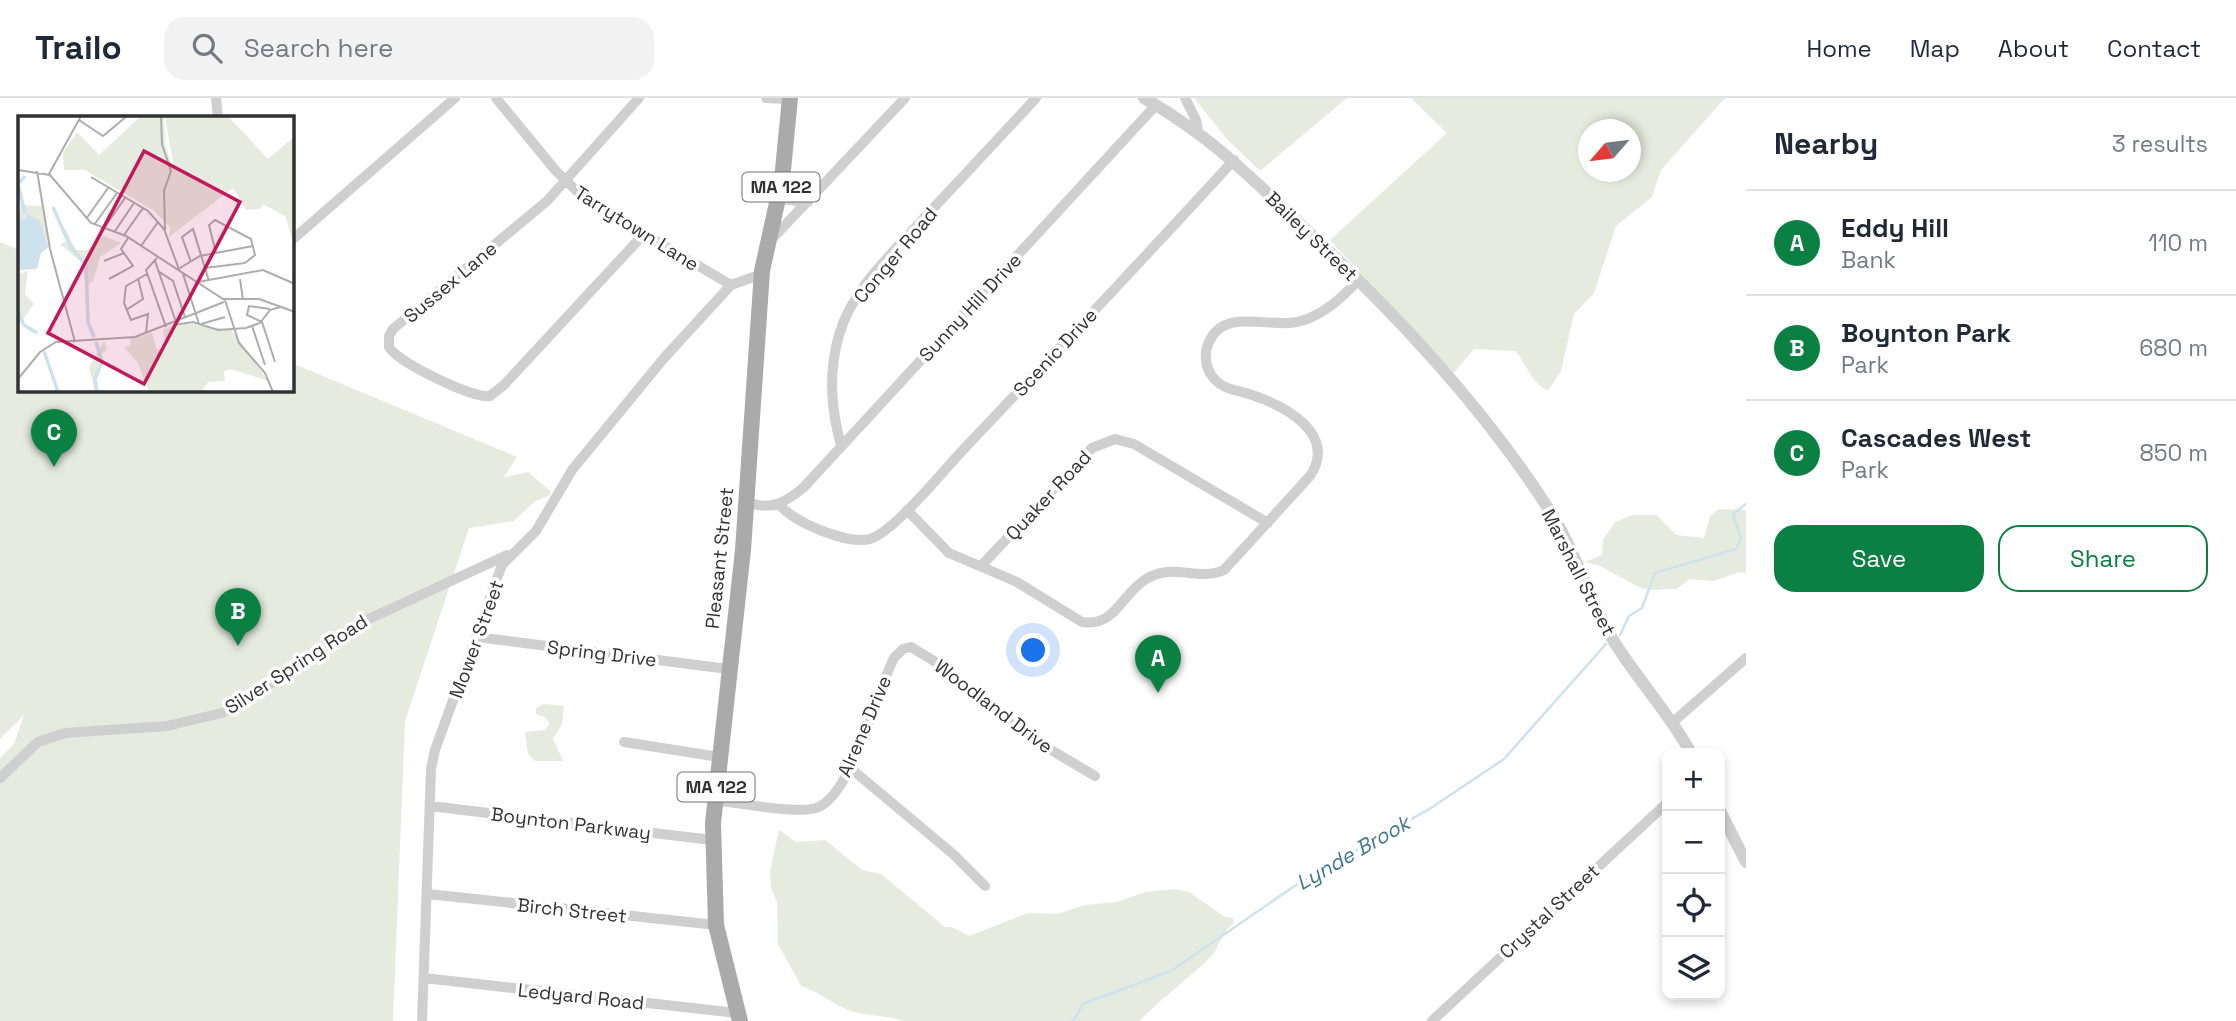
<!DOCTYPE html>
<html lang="en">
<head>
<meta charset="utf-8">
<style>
	body { margin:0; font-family:"Space Grotesk",sans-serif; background:#f2f2f3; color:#1f2937 }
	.controls { position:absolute; right:21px; bottom:21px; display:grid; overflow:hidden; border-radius:14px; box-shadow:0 4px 10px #0003 }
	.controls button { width:63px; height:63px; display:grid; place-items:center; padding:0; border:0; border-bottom:2px solid #e0e1e3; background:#fff; color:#1f2937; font:35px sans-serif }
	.compass { position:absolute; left:1578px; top:21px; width:63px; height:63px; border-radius:50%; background:#fff; box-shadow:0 4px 10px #0003; rotate:242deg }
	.you { position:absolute; left:1034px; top:553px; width:24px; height:24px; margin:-18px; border:5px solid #fff; border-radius:50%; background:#1a73e8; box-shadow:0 0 0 10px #1a73e833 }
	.badge { display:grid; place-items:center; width:46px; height:46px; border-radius:50%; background:#0b8043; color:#fff; font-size:23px; font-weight:700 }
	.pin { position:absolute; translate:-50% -58px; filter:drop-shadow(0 2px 4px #0008) }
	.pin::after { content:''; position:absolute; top:37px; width:24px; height:21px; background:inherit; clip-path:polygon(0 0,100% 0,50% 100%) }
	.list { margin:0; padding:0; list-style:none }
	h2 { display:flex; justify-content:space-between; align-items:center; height:91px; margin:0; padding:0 28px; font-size:30px }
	h2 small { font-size:23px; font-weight:400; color:#747a83 }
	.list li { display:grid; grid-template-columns:46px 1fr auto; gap:21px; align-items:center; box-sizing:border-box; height:105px; padding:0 28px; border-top:2px solid #e0e1e3 }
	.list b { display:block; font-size:26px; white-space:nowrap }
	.list p { margin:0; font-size:23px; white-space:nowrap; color:#747a83 }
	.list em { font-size:23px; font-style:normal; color:#747a83 }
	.actions { display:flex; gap:14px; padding:21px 28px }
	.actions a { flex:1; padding:16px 0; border:2px solid #0b8043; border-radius:21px; text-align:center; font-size:24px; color:#0b8043 }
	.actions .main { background:#0b8043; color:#fff }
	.icon { flex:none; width:38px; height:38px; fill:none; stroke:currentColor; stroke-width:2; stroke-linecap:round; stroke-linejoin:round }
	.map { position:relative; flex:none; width:1746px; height:923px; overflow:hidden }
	header { display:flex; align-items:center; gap:42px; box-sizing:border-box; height:98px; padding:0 35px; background:#fff; border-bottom:2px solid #e0e1e3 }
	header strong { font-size:33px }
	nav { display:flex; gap:38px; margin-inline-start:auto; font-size:24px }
	.search { width:490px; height:63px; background:#f2f2f3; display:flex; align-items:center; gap:18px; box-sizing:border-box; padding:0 24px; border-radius:21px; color:#747a83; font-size:26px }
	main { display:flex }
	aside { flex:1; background:#fff }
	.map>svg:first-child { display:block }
	.green { fill:#e5ebde; fill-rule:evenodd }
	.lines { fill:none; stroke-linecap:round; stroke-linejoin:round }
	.stream { stroke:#cee2ed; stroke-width:2.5 }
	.minor { stroke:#cfcfcf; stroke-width:10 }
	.tertiary { stroke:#cfcfcf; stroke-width:12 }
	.primary { stroke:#aaa; stroke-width:16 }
	.labels { text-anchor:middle; stroke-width:7; stroke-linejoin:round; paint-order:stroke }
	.shield { fill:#fff; stroke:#707070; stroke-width:2 }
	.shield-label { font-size:18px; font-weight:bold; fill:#323232 }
	.street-label { font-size:19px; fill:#323232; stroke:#fff }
	.water-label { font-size:21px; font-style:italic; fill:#407893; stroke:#fff }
	.inset-river { fill:none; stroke:#cee2ed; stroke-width:3.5 }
	.inset-road { fill:none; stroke:#adadad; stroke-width:2 }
	.view { fill:#c2185b; fill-opacity:0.15; stroke:#c2185b; stroke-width:3.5 }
	.inset-edge { fill:none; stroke:#323232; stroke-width:3.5 }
</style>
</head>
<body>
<header>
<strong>Trailo</strong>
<div class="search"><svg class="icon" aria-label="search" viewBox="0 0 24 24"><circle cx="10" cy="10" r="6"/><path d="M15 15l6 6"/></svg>Search here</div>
<nav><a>Home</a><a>Map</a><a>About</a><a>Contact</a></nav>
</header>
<main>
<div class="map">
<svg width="1746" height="923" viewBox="0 0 1746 923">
	<rect width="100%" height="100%" fill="#fff"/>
	<path class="green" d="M1194,0h153l-87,73 -33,-32z
		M1411,0h314l-64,72 -9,27 -36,29 -22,67 -20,21 -13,57 -13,20c-18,-9 -20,-26 -33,-40l-41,-2 -22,26 -122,-135 117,-107zM1588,32h42v42h-42z
		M0,144l19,8v140h273v-27l225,94 -13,20 24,-5 22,19v4l-16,7 -20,19 -45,7 -64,193 -12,300h-393v-263l14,-14 10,-29 -24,24z
		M1719,411l27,1v63l-7,-1 -25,9 -24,-2 -14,10 -25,1 -12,-3 -39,-21 -15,-4 17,-7 1,-15 12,-18 17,-7h25l19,20 28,3 6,-22z
		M544,606l20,2 -2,18 -9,15 10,22h-28l-7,-7 -3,-22 19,-2 6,-6 -4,-6 -10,-4v-6z
		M779,732l17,12 29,-2 37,30 19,4 64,53h7l17,9 59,-23 30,1 26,-9 33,-3 28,-10 30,-3 14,3 36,25 8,1 1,5c-13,9 -15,26 -25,36 -23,21 -48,40 -70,62h-236c-19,-7 -43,-4 -61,-14 -15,-7 -25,-16 -41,-21l-23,-42 -1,-42 -6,-14 -1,-17z"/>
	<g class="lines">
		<path class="stream" d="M1620,537l9,-19 13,-8 13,-35 81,-24 5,-11 -8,-24 13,-10
			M1073,923l10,-17 88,-33 125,-86 135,-77 73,-49 102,-115"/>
		<path class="minor" d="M216,0l2,19
			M496,0l60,73 29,28 146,86
			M639,0l-92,103 -154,128 -4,7v11c8,15 84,52 101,49l14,-11 139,-150
			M766,0l24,1
			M1185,0l11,22 2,11
			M778,101l30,3
			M292,142l163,-142
			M771,142l134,-142
			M841,348c-10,-38 -13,-73 -2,-111 13,-46 53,-81 84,-116 38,-40 76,-81 113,-121
			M747,404c24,9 38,1 57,-15l352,-382
			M779,406c13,18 69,41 91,35 24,-7 73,-68 92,-88 91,-96 182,-193 272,-291
			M907,412l42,43 68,29 65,40c34,5 39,-28 64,-43 28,-17 52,3 78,-9l86,-94c28,-42 -25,-70 -58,-81 -17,-6 -32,-5 -42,-22 -5,-9 -6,-21 -1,-31 15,-36 63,-12 92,-21 24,-7 40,-23 57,-40
			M982,467l110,-117 23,-9 19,5 134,79
			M477,539l251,32
			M1673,624l73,-64
			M624,644l95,15
			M849,669l104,87 32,32
			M0,680l38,-36 27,-9 102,-7 55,-13 26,-14 108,-74 151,-70
			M714,702c24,3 82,14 102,8 35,-10 61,-117 78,-150l9,-9 8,-2 23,14 90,73 71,42
			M430,708l282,34
			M428,796l288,31
			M424,880l313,35
			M422,923l9,-252 4,-19 67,-185 34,-34 36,-61 92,-112 67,-73 31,-11
			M1432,923l235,-218"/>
		<path class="tertiary" d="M1144,0c63,36 100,73 152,122 95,89 188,186 257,296 24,40 37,84 60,124 24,39 56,73 78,113
			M1720,713l26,51"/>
		<path class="primary" d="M740,923l-24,-96 -3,-102 30,-273 19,-279 20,-91 8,-82"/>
	</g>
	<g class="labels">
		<g class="shield">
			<rect x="742.5" y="74.5" width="77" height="29" rx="5"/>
			<rect x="677.5" y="674.5" width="77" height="29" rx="5"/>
		</g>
		<g class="shield-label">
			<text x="781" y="95">MA 122</text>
			<text x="716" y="695">MA 122</text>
		</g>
		<g class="street-label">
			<text transform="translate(637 130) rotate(32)" y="7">Tarrytown Lane</text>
			<text transform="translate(1312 138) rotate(44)" y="7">Bailey Street</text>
			<text transform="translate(895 157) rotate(-50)" y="7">Conger Road</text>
			<text transform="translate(450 184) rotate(-40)" y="7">Sussex Lane</text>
			<text transform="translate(970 209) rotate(-47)" y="7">Sunny Hill Drive</text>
			<text transform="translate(1055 254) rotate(-47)" y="7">Scenic Drive</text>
			<text transform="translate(1048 397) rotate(-47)" y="7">Quaker Road</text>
			<text transform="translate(719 460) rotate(-84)" y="7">Pleasant Street</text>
			<text transform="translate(1579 474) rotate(63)" y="7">Marshall Street</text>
			<text transform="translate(476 541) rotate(-70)" y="7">Mower Street</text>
			<text transform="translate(602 555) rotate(7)" y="7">Spring Drive</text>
			<text transform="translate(296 566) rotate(-33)" y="7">Silver Spring Road</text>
			<text transform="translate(994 608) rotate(37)" y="7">Woodland Drive</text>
			<text transform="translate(864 628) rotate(-67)" y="7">Alrene Drive</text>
			<text transform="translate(571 725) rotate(7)" y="7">Boynton Parkway</text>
			<text transform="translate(572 812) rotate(6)" y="7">Birch Street</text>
			<text transform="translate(1549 813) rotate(-43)" y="7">Crystal Street</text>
			<text transform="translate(581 898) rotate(6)" y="7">Ledyard Road</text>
		</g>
		<g class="water-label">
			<text transform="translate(1353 755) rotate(-30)" y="7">Lynde Brook</text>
		</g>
	</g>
	<g transform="translate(18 18)">
		<rect width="276" height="276" fill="#fff"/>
		<path d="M123,0h23l1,29 9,24 -9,-53h63l40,43 26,-22v107l-9,-28 -22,-12 -3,5 -14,1 -13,-22 -64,49 1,-10 -17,-17 -68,-40h-21l-1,-17 14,-21 22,23zM3,85l1,4 22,1 4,34 -23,-25 -7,11zM46,110l12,24h11l17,-14 17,7 -21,14 -7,24 -6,4 -6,-23 -21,-18 7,-3zM10,155l-3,23 9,10 -15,21 -1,-51zM169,207l45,7 36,51 -37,-12 -7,3 1,9 -17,1 -7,10 -53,-2 -10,-27 -14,-16 6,-1 1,-8 21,-5 5,17 9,-3 -3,-18zM86,225l3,8 -7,6 -5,37 -6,-25z" fill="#e5ebde"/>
		<path d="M10,98l11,6 10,27 -8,6 -4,16 -18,1 -1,-47z" fill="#cee2ed"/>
		<path class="inset-river" d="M7,60l-7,8 7,30M35,91l17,39 16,19 2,57 6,15M0,196l6,13 13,8M78,226l6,20 -7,17 2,13M26,235l14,41"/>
		<path class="inset-road" d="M143,0l1,28 9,27 -7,20 1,39M61,4l24,16 24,-20M0,54l32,5 41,48 35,13 97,63h36l36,13M19,55l13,78 25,93M31,58l32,-58M73,61l57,34 16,18 16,43M68,103l22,-31M76,109l23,-32M86,112l21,-30M97,115l19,-28M106,119l19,-27M123,130l17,-24M198,137l-7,-28 6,-5 36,19 4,16 -10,8M139,142l-11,12 20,57M86,145l20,-8M137,145l21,61M173,146l-9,-25 11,-8 16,52M162,152l20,-12 53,-10M187,152l40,-5M140,155l15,10 12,36M165,158l16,50M91,163l24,-13 -12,-17 7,-11M222,163l3,21M180,166l65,-12 32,14M207,184l14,43 26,30 8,19M252,193l-21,-3 -2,9 15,7 13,40M108,194l17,-11 -5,-21M183,208l24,-7M156,209l19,-3 25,8 28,-2 14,-5 10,-13 10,-3M234,210l13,39M128,217l2,-19 -17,6 -7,-17 2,-17 21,-12M0,263l22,-27 16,-10 79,-5 89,-35"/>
		<path class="view" d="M126,35l96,51 -96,182 -96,-51z"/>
		<rect width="276" height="276" class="inset-edge"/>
	</g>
</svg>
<div class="controls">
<button>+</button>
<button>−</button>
<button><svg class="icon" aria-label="locate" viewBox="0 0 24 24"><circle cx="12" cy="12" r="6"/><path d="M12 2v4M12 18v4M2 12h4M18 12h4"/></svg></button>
<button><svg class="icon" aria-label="layers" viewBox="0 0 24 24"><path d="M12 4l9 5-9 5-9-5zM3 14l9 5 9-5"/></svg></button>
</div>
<svg class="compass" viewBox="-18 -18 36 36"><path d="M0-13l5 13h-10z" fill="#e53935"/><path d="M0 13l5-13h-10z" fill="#747a83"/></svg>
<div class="you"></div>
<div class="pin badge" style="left:1158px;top:595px">A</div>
<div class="pin badge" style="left:238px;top:548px">B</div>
<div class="pin badge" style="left:54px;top:369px">C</div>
</div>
<aside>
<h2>Nearby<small>3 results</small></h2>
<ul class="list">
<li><span class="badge">A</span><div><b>Eddy Hill</b><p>Bank</p></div><em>110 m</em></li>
<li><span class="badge">B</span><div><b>Boynton Park</b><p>Park</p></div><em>680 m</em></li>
<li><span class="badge">C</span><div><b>Cascades West</b><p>Park</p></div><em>850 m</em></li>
</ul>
<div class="actions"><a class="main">Save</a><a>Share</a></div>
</aside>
</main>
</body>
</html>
